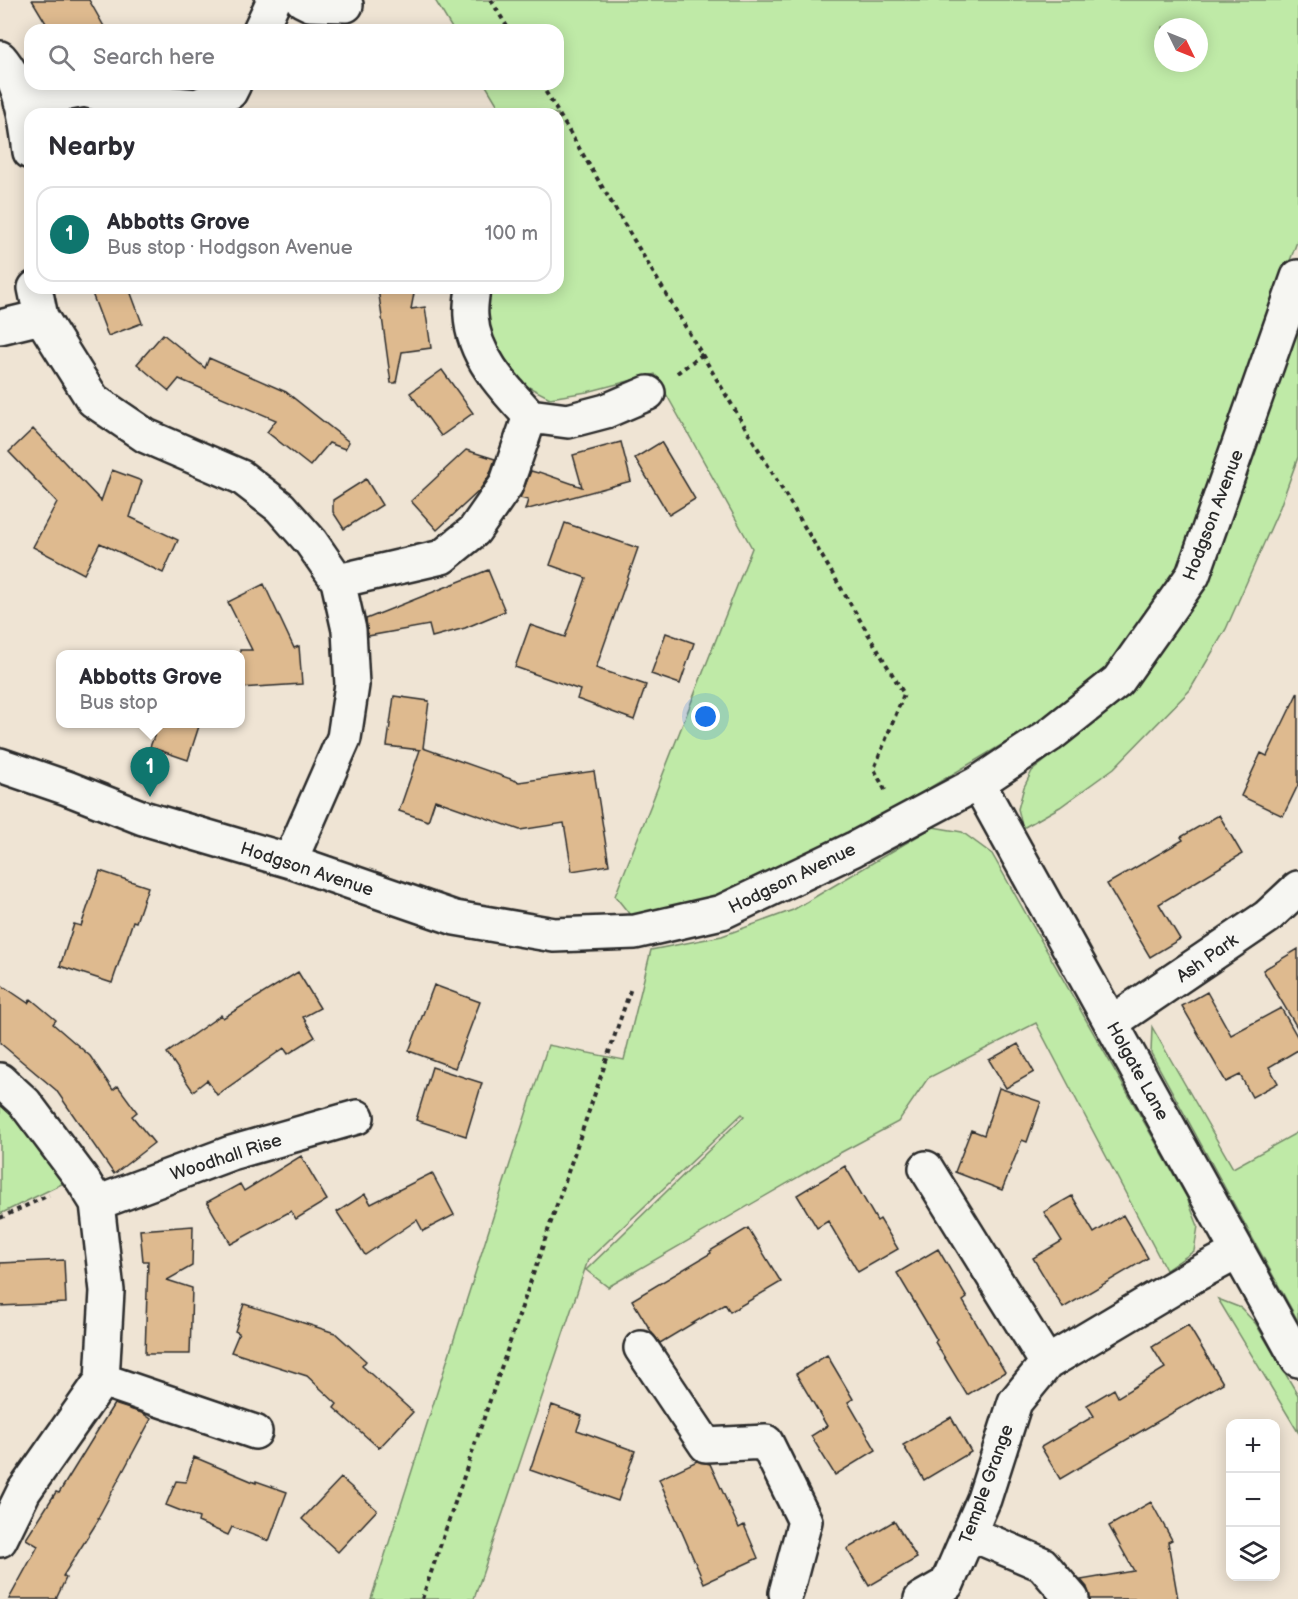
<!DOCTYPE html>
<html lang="en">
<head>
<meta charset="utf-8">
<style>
	body { margin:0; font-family:"Balsamiq Sans",sans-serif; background:#f7f7f7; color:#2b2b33 }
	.controls { position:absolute; right:18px; bottom:18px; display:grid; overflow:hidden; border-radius:12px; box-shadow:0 3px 15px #0003 }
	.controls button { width:54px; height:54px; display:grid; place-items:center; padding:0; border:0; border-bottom:2px solid #e1e1e2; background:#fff; color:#2b2b33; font:30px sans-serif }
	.compass { position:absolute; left:1154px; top:18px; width:54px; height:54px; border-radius:50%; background:#fff; box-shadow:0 3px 15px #0003; rotate:133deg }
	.you { position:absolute; left:706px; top:717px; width:21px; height:21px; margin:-15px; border:4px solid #fff; border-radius:50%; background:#1a73e8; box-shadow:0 0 0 9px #1a73e833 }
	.badge { display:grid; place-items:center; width:39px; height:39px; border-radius:50%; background:#0f766e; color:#fff; font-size:20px; font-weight:700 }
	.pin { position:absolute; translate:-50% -50px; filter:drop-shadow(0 2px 3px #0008) }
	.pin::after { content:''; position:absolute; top:32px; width:21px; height:18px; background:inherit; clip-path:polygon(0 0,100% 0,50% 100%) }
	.popup { position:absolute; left:56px; top:650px; width:189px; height:78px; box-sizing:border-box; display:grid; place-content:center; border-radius:12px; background:#fff; filter:drop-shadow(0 2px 4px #0005); font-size:20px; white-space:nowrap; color:#7c7c81 }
	.popup b { font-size:22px; color:#2b2b33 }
	.popup::after { content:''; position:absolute; left:50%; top:100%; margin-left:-12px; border:12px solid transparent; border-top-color:#fff }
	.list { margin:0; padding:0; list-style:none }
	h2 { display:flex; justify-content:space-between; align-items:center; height:78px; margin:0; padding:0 24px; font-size:26px }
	h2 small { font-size:20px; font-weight:400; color:#7c7c81 }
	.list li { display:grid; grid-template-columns:39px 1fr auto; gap:18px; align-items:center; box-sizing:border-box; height:96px; margin:0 12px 12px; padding:0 12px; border:2px solid #e1e1e2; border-radius:18px }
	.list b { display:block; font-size:22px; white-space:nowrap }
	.list p { margin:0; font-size:20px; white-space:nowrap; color:#7c7c81 }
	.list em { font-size:20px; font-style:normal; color:#7c7c81 }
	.icon { flex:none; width:33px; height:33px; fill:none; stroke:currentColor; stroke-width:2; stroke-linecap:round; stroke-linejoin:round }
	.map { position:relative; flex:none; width:1298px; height:1599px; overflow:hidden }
	.search { position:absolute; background:#fff; box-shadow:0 3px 15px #0003; left:24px; top:24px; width:540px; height:66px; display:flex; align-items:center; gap:15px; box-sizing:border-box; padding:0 21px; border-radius:18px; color:#7c7c81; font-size:22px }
	.panel { position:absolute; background:#fff; box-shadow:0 3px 15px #0003; left:24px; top:108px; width:540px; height:186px; border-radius:18px }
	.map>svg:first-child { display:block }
	.green { fill:#bfeaa7; stroke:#758a69; stroke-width:1.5; fill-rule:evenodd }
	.building { fill:#deba8f; stroke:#2b2b2b; stroke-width:1.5 }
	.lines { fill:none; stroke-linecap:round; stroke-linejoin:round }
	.minor-casing { stroke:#2b2b2b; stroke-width:38 }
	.path { stroke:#2b2b2b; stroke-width:4; stroke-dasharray:4.5 4.5; stroke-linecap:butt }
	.minor { stroke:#f6f6f2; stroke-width:33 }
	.labels { text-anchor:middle; stroke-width:4.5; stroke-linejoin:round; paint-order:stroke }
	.street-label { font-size:18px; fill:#2b2b2b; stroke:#f6f6f2 }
</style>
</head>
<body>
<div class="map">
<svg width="1298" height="1599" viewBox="0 0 1298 1599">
	<rect width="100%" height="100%" fill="#efe4d4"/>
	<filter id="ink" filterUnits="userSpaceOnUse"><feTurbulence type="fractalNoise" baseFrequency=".0167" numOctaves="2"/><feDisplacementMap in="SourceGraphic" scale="12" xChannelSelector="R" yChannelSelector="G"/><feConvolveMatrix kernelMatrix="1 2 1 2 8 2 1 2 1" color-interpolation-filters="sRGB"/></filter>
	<g filter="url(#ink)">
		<path class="green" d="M435,0h863v239l-123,333 -70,103 -50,38 -181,108 -67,34 -98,45 -74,21 -20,-25 137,-348 -97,-174 -68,18 -37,6 -31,-16 -25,-42 -11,-29 2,-23h73v-76l2,-2 -2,-4v-92h-55l-18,-30h73v-54h-105zM1163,27h36v36h-36z
			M1298,331v126l-18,50 -54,122 -36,61 -76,78 -54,39 -37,21 -5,-19 6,-22 8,-16 97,-77 64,-89 37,-80 60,-186z
			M933,827l29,5 30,22 195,344 11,28 -4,25 -28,19 -130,-247 -108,55 -30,44 -60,32 -230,133 -22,-17 158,-154 -2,-2 -154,146 -114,339h-103l177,-554 76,15 27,-110 71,-14 71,-26z
			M1152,1027l81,141 65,-36v189l-147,-268z
			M0,1105l12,10 54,67 -66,32z
			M1218,1299l23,9 15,16 42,71v37z"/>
		<path class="building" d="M32,0h57l17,30h-56z
			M90,288h39l13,35 -34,13z
			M378,288h37l-4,21 14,-2 6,41 -29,4 -6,31h-5z
			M163,334l42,34 4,-10 77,34 63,50 -4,7 -16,-6 -19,23 -43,-34 9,-12 -97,-41 -10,12 -32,-27z
			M442,370l31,43 -32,23 -31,-43z
			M33,429l68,72 11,-31 30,11 -12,36 48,23 -15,33 -63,-30 -16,31 -51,-27 24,-45 -48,-50z
			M621,442l10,39 -106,29 3,-10 -8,-2 11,-27 7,2 1,-1 43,15 -9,-32z
			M661,442l34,57 -26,16 -34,-57z
			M466,450l29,9 -6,17 -10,15 -42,39 -26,-29z
			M366,479l16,26 -38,24 -11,-17v-12z
			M565,523l73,25 -42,120 50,17 -12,35 -57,-21 3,-9 -65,-23 15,-42 35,12 21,-59 -36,-13z
			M488,570l17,41 -40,17 -33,9 -3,-12 -61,11 -2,-17z
			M264,584l30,64 5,-2 3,38 -62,4v-38h12l-24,-48z
			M666,633l28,10 -14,41 -29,-10z
			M1298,692v93l-15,31 -42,-20 20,-43 6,3z
			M394,696l35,5 -6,47 96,34 75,-11 15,94 -37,6 -8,-48 -44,7 -85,-30 -7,21 -29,-10 21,-61 -33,-4z
			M159,723h41l-12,37 -38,-13z
			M1219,815l23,39 -83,50 21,35 -30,18 -43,-73 76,-44 -2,-3z
			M100,871l48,16 -12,35 -3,-1 -21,62 -52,-17 14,-42 7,2z
			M1298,949v80l-35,-59z
			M298,972l22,36 -17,9 12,20 -27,17 -4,-6 -67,47 -10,-15 -14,11 -26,-38 54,-38 2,3z
			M0,984l28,19 3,-4 25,21 -3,4 37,32 23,34 5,-4 19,26 -5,4 22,27 -40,31 -58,-84 -56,-47z
			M434,985l46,17 -25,66 -46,-17z
			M1207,992l24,43 50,-27 17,30v12l-29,17 9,16 -26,14 -12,-22 -14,7 -44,-76z
			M1018,1044l16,28 -28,16 -17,-28z
			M432,1067l50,16 -16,53 -50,-16z
			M999,1088l42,14 -14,40 -5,-2 -20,50 -47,-18 16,-42 13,5z
			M301,1156l26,44 -31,19 -5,-8 -60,33 -24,-42 33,-18 4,7z
			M845,1166l32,55 3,-2 18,30 -40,23 -30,-51 -11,7 -20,-33z
			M432,1173l22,42 -31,16 -6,-11 -52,35 -28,-43 28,-18 6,10z
			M1072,1196l22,37 29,-18 25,43 -85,50 -30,-50 29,-17 -18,-29z
			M193,1226l-1,40 -25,14 25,8 -2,66h-45l3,-93h-5l-3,-31z
			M748,1228l33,54 -51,30 -5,-8 -65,39 -8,-10 -20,-33 79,-47 -1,-2z
			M938,1249l29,49 -4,3 42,71 -38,23 -32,-53 2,-2 -40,-67z
			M64,1260l2,43 -66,3v-43z
			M244,1304l91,29 31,28 -4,5 51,46 -34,36 -45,-40 3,-4 -30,-28 -76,-24 8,-19 -4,-2z
			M1188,1325l35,58 -163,96 -19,-32 53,-31 -7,-11 27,-16 4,8 47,-29 -13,-21z
			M827,1355l26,44 -5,3 28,48 -41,25 -24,-39 16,-10 -31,-52z
			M114,1404l28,9 9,6 -53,99 1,1 -36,57 3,2 -10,21h-47l29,-53 -12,-7 30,-47 3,1z
			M552,1405l30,11 -5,14 58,21 -17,50 -88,-31z
			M951,1417l20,35 -47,28 -21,-35z
			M194,1457l62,26v-2l31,11 -18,49 -37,-14 -4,8 -30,-13 1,-4 -33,-13 10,-24 10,1z
			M697,1461l13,3 29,64 5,-3 14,33 -54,25 -45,-104z
			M341,1478l36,32 -39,42 -36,-33z
			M1151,1502l21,38 -4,2 10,57h-88l-3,-12 -6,-7 53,-9 -25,-45z
			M894,1521l23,37 -48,28 -22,-37z"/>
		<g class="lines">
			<defs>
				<path id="minor" d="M302,0l8,4 36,1
					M260,30l14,-30
					M0,58c22,25 26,63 30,94
					M21,102l63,-12 43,10 70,6 33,-14 4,-8
					M35,288l6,29 52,83 53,36 95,41 39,30 31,35 27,39 11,49 3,55 -8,53 -54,123
					M473,288c-1,9 -3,19 -2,28 2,40 33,72 59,100l38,5 38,-10 42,-18
					M0,327l41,-10
					M338,581l104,-24 32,-26 32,-46 24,-69
					M0,765l67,23 76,30 147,43 165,57 99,17 81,-3 87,-20 132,-63 124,-66 72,-48 68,-54 75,-106 105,-298
					M978,783l320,577
					M1111,1023l156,-106 31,-29
					M0,1080l25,23 57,76 15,24 10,88 -5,89 -78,111 -24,49
					M926,1168l121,195
					M97,1203l134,-50 126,-36
					M641,1348l65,97 60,-3 39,79 -19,72
					M102,1380l153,52
					M969,1533l73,31 30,35
					M921,1599l26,-15 37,-85 31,-97 32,-39 146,-87 45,-24"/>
			</defs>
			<use href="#minor" class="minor-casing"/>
			<path class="path" d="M491,0l18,30
				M541,84l363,610 -30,75 12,23h-1
				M677,373l26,-19
				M0,1218l49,-23
				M422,1599l209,-611"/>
			<use href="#minor" class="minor"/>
		</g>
	</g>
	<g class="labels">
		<g class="street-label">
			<text transform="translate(1213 515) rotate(-69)" y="6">Hodgson Avenue</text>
			<text transform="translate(307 869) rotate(18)" y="6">Hodgson Avenue</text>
			<text transform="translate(792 878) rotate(-26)" y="6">Hodgson Avenue</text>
			<text transform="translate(1207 958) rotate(-35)" y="6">Ash Park</text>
			<text transform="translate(1138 1071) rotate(61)" y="6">Holgate Lane</text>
			<text transform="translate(226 1157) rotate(-18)" y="6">Woodhall Rise</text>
			<text transform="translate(986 1484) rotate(-70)" y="6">Temple Grange</text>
		</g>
	</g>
</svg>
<div class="controls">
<button>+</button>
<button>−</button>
<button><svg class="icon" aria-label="layers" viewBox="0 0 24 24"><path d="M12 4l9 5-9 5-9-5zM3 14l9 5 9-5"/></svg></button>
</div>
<svg class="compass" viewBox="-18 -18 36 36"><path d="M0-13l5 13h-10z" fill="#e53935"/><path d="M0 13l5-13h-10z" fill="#7c7c81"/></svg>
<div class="you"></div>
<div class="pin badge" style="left:150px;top:797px">1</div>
<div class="popup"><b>Abbotts Grove</b>Bus stop</div>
<div class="search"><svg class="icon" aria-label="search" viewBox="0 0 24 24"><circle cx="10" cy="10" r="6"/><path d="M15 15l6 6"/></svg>Search here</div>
<section class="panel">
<h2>Nearby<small></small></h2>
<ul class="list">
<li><span class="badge">1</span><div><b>Abbotts Grove</b><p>Bus stop · Hodgson Avenue</p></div><em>100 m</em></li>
</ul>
</section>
</div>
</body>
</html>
